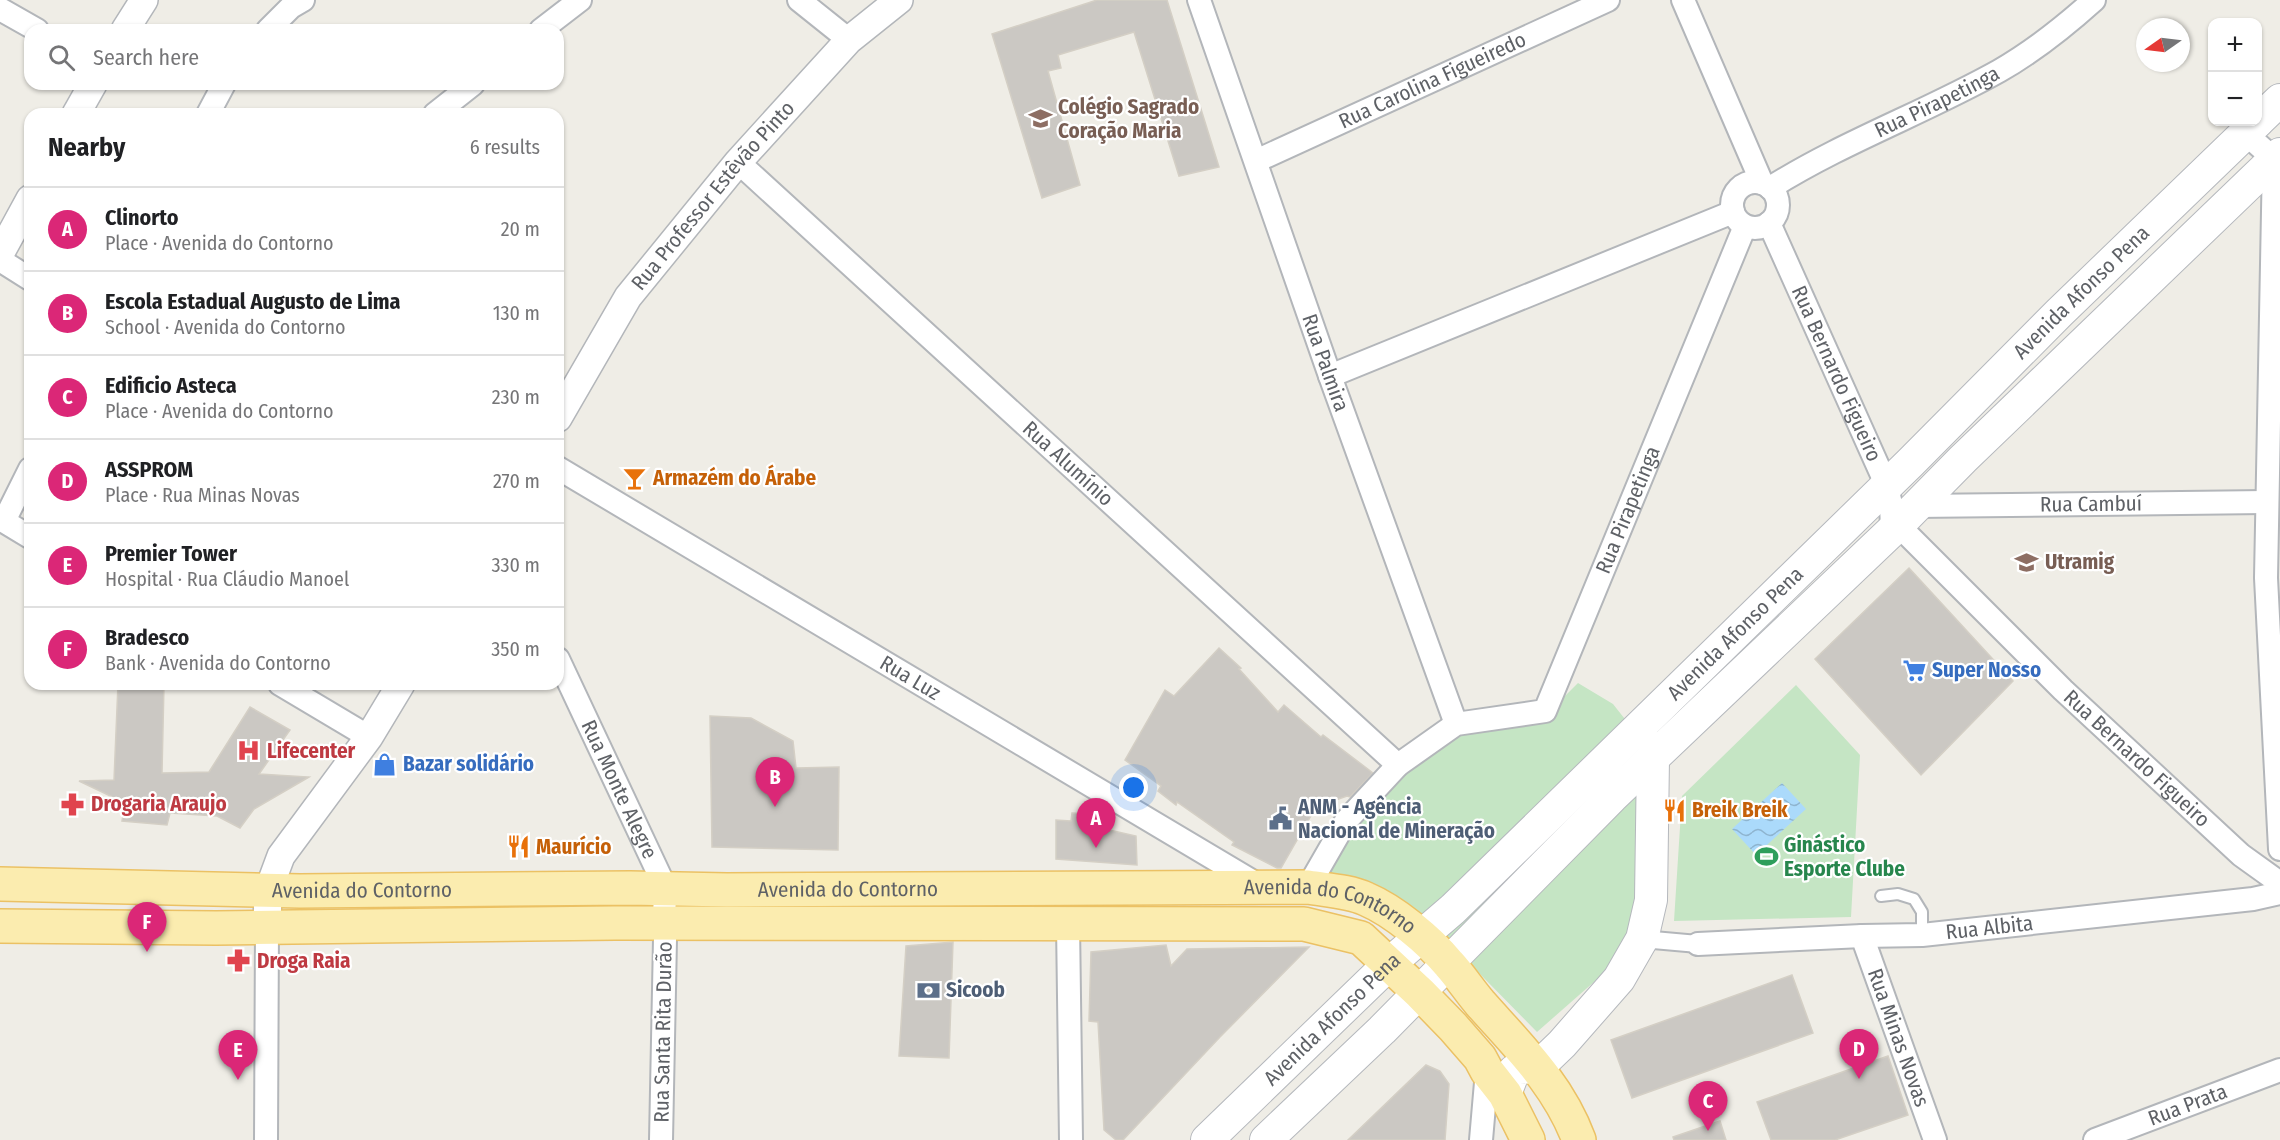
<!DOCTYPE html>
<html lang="en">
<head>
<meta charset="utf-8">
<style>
	body { margin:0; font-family:"Fira Sans Condensed",sans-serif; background:#f6f6f6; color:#202124 }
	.controls { position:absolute; right:18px; top:18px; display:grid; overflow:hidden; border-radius:12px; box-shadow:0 2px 4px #0004 }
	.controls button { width:54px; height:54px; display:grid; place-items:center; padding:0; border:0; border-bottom:2px solid #e0e0e0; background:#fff; color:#202124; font:30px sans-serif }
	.compass { position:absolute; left:2136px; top:18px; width:54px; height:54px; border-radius:50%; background:#fff; box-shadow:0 2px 4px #0004; rotate:256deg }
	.you { position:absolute; left:1134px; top:788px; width:21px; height:21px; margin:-15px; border:4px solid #fff; border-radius:50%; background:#1a73e8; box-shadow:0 0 0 9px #1a73e833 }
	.badge { display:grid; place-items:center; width:39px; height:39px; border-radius:50%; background:#db2777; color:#fff; font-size:20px; font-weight:700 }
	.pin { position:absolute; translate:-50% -50px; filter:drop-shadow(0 2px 3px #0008) }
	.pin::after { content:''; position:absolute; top:32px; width:21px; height:18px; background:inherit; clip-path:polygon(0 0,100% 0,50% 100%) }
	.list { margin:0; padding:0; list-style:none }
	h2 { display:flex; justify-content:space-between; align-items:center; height:78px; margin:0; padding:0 24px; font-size:26px }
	h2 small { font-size:20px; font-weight:400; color:#757577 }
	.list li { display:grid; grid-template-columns:39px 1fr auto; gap:18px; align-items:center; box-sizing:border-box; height:84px; padding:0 24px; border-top:2px solid #e0e0e0 }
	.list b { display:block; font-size:22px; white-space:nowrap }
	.list p { margin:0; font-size:20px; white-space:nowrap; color:#757577 }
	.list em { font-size:20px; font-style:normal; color:#757577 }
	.icon { flex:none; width:33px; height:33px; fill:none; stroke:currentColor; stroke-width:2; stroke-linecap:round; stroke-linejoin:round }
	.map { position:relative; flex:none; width:2280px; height:1140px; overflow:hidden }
	.search { position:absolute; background:#fff; box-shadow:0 2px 4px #0004; left:24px; top:24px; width:540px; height:66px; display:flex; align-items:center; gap:15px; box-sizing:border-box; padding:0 21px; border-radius:18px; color:#757577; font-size:22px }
	.panel { position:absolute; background:#fff; box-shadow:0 2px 4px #0004; left:24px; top:108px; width:540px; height:582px; border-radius:18px }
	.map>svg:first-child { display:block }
	.green { fill:#c5e5c4 }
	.water { fill:url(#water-waves) }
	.building { fill:#cbc8c3; stroke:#d4cfc5; stroke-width:1.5 }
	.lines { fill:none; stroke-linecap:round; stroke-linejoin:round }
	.service-casing { stroke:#b3b6ba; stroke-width:14 }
	.pedestrian-casing { stroke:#b3b6ba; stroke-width:20 }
	.minor-casing { stroke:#b3b6ba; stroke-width:26 }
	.tertiary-casing { stroke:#b3b6ba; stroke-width:30 }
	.secondary-casing { stroke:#b5b8bd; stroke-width:34 }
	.primary-casing { stroke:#ebc164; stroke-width:36 }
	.service { stroke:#fff; stroke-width:10 }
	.pedestrian { stroke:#fff; stroke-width:16 }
	.minor { stroke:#fff; stroke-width:22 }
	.tertiary { stroke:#fff; stroke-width:27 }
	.secondary { stroke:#fff; stroke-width:32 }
	.primary { stroke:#fbecaf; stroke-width:33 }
	.labels { text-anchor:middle; stroke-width:4.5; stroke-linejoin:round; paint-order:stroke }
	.street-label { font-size:21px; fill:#5e6166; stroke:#fff }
	.education-label { font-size:21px; font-weight:bold; fill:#785e54; stroke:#fff; text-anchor:start }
	.food-label { font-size:21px; font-weight:bold; fill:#c56008; stroke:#fff; text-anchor:start }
	.shop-label { font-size:21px; font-weight:bold; fill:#366cbe; stroke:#fff; text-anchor:start }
	.health-label { font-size:21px; font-weight:bold; fill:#be3a42; stroke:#fff; text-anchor:start }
	.service-label { font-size:21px; font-weight:bold; fill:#4e5e75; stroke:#fff; text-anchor:start }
	.leisure-label { font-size:21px; font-weight:bold; fill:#27864d; stroke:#fff; text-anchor:start }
</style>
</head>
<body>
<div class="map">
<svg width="2280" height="1140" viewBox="0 0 2280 1140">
	<defs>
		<pattern id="water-waves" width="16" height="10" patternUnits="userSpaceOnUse" patternTransform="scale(1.5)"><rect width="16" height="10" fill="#abdafb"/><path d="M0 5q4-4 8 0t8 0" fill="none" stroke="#8eb4cf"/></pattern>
	</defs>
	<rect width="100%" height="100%" fill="#efede6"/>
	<path class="green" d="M1578,683l35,21 15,19 38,-37 -21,133v78l-34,70 -74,65 -118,-120 -54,-18 -48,-12 30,-59 110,-97 91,-13z
		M1796,685l64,70 -9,162 -177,4 8,-125z"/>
	<path class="water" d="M1782,783l24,26 -50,46 -24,-26z"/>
	<path class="building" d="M1097,0h70l52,167 -40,9 -45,-144 -76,23 3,13 -13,3 32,114 -38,13 -50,-164z
		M1909,568l104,113 -92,94 -106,-116z
		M1219,648l22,20 -2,1 39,43 6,-7 37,32 2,-2 50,38 -23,24 -3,-1 -31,11 -35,61h-4l-45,-23 2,-3 -57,-40 -1,3 -18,-14 3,-5 -36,-26 40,-70 9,6z
		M118,684h46l-2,89 47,-1 41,-65 40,23 -31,44 50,3 -55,32 -14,19 -23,-12 -47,-3 -3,12 -45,-4 3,-18 -46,-22 35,-1z
		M710,716l41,2 42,23 3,27 43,-1 -1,83 -126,-3z
		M1072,813l32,2 1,14 31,7 1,29 -81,-6v-39l15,1z
		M953,942l-4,116 -50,-2 7,-110z
		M1166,945l5,21 16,-17 122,-2 -89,90 -97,103h-7l-12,-10 -6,-108 -9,-1 2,-69z
		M1792,975l21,58 -181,65 -21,-58z
		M1888,1056l20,59 -73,25h-64l-14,-38z
		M1426,1065l14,6 9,13 -4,56h-97z
		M1720,1121l6,19h-52l-1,-3z"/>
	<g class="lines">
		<defs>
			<path id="service" d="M1881,896l17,-2 16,5 8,13v23"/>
			<path id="pedestrian" d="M1642,939l56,5"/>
			<g id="minor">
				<path d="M799,0l50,40"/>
				<path id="s1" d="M1199,0l131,376 126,348"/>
				<path d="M1683,0l79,183"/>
				<path d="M0,9l37,21"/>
				<path d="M268,30l23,-23 12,-7"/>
				<path d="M541,30l39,-30"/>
				<path d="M208,114l16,-30"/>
				<path d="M435,114l38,-30"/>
				<path d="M2245,133l29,26 -8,419 14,271"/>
				<path id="s2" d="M1256,161l352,-161"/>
				<path id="s3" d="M738,162l660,603"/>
				<circle cx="1755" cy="205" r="23"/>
				<path id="s4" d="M1770,188c73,-46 154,-75 229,-117 35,-20 65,-44 95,-71"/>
				<path id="s5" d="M1769,223l117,261 5,20 1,24"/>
				<path d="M0,260l30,19"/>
				<path d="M1330,376l403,-164"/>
				<path id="s6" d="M558,468l702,418"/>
				<path id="s7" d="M1915,506l351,-4"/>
				<path d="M0,519l30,18"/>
				<path d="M4,521l26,-52"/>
				<path id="s8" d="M1898,525l165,165 178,165 39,28"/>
				<path id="s9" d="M558,659l108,230 -3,34 2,16 -4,201"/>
				<path d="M280,684l89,53"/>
				<path id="s10" d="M1308,887l38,-66 52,-56 58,-41 89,-13 200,-485"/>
				<path d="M1068,924l3,216"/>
				<path id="s11" d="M1862,936l73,204"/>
				<path id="s12" d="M1698,944l164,-8 60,-1 331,-36 27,-6"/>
				<path d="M266,1140l1,-214"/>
				<path d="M1481,1140l6,-69"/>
				<path id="s13" d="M2095,1140l185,-70"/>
			</g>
			<g id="tertiary">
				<path d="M125,30l19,-30"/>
				<path d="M76,114l17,-30"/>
				<path d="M0,254l30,-55"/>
				<path id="s14" d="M558,418l70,-121 110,-135 111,-122 50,-40"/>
				<path d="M267,926l1,-35 13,-35 88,-119 32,-53"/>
			</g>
			<g id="secondary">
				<path d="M2258,121l22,-21"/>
				<path d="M1505,1094l9,-23 5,-3 19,-1 24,-23 57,-65 23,-40 9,-39 2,-142 3,-10"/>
				<path id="s15" d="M1207,1140l182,-176 64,-55 457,-446 149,-150 198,-191"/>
				<path d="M1266,1140l116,-110 230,-233 286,-272 65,-66 317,-305"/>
			</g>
			<g id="primary">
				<path id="s16" d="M0,884l300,7 330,-3 97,2 581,-3c18,3 41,4 58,12 28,12 63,41 83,65 11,12 20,26 31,39 39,44 78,81 99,137"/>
				<path d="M0,926l216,2 399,-5 689,1 57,14 59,55 33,34 27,31 7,13 18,23 23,46"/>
			</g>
		</defs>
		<use href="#service" class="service-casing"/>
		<use href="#pedestrian" class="pedestrian-casing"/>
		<use href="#minor" class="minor-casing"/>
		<use href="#tertiary" class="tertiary-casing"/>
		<use href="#secondary" class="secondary-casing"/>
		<use href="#primary" class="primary-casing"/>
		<use href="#service" class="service"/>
		<use href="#pedestrian" class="pedestrian"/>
		<use href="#minor" class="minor"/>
		<use href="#tertiary" class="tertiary"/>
		<use href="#secondary" class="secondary"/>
		<use href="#primary" class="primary"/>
	</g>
	<defs>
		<symbol id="school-bare" viewBox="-9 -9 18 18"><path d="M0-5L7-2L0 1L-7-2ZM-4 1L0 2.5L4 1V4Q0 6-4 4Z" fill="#8d6e63" stroke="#fff" stroke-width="2.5" paint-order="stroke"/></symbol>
		<symbol id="bar-bare" viewBox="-9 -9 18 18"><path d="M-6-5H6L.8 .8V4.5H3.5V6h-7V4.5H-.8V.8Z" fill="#e8710a" stroke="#fff" stroke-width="2.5" paint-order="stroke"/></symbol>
		<symbol id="supermarket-bare" viewBox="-9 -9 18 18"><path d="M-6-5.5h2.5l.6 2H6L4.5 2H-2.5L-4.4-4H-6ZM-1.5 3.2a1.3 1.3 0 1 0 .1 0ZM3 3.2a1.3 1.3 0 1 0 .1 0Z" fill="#3f7fe0" stroke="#fff" stroke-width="2.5" paint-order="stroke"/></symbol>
		<symbol id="hospital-bare" viewBox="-9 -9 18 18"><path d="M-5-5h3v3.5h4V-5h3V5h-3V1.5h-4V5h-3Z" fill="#e0444e" stroke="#fff" stroke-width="2.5" paint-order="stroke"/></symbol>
		<symbol id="shop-bare" viewBox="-9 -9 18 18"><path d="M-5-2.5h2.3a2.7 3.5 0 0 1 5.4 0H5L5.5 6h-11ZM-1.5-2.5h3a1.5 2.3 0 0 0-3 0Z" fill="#3f7fe0" stroke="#fff" stroke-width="2.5" paint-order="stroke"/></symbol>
		<symbol id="pharmacy-bare" viewBox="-9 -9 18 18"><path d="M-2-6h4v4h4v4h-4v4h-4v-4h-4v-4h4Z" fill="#e0444e" stroke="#fff" stroke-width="2.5" paint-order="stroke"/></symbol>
		<symbol id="restaurant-bare" viewBox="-9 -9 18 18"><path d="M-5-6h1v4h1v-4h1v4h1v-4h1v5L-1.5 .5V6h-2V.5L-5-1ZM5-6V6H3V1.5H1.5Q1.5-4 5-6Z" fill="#e8710a" stroke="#fff" stroke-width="2.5" paint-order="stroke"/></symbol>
		<symbol id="civic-bare" viewBox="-9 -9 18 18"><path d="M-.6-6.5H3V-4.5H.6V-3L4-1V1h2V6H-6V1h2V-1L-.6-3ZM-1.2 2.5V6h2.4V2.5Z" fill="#5c6f8a" stroke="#fff" stroke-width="2.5" paint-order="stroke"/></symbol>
		<symbol id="stadium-bare" viewBox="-9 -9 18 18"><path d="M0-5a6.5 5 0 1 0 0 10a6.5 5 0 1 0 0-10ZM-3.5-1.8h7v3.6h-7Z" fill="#2e9e5b" stroke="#fff" stroke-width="2.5" paint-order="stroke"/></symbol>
		<symbol id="bank-bare" viewBox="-9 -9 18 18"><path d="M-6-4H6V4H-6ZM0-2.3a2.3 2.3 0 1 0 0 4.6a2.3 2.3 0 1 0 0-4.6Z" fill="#5c6f8a" stroke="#fff" stroke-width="2.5" paint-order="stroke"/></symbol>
	</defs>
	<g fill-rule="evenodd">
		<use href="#school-bare" x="1024" y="102" width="33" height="33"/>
		<use href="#bar-bare" x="618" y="462" width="33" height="33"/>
		<use href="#school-bare" x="2010" y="546" width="33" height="33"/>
		<use href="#supermarket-bare" x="1898" y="654" width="33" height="33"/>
		<use href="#hospital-bare" x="232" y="734" width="33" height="33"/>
		<use href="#shop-bare" x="368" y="748" width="33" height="33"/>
		<use href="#pharmacy-bare" x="56" y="788" width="33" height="33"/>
		<use href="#restaurant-bare" x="1658" y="794" width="33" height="33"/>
		<use href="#civic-bare" x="1264" y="802" width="33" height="33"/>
		<use href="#restaurant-bare" x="502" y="830" width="33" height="33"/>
		<use href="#stadium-bare" x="1750" y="840" width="33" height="33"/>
		<use href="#pharmacy-bare" x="222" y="944" width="33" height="33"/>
		<use href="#bank-bare" x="912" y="974" width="33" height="33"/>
	</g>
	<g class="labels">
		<g class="street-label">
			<text dy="7" stroke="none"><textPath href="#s2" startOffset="194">Rua Carolina Figueiredo</textPath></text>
			<text dy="7" stroke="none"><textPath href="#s4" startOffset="188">Rua Pirapetinga</textPath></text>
			<text dy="7" stroke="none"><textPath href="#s14" startOffset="272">Rua Professor Estêvão Pinto</textPath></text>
			<text dy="7" stroke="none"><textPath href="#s15" startOffset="1218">Avenida Afonso Pena</textPath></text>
			<text dy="7" stroke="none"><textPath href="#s1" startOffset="384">Rua Palmira</textPath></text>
			<text dy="7" stroke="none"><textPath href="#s5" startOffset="165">Rua Bernardo Figueiro</textPath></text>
			<text dy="7" stroke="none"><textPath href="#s3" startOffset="447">Rua Alumínio</textPath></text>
			<text dy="7" stroke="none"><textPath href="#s7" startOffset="176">Rua Cambuí</textPath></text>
			<text dy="7" stroke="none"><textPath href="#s10" startOffset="531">Rua Pirapetinga</textPath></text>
			<text dy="7" stroke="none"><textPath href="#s15" startOffset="732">Avenida Afonso Pena</textPath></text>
			<text dy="7" stroke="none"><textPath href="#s6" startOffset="410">Rua Luz</textPath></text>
			<text dy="7" stroke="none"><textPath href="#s8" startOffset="334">Rua Bernardo Figueiro</textPath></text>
			<text dy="7" stroke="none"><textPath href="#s9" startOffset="144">Rua Monte Alegre</textPath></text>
			<text dy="7" stroke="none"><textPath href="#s16" startOffset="848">Avenida do Contorno</textPath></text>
			<text dy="7" stroke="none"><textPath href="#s16" startOffset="362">Avenida do Contorno</textPath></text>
			<text dy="7" stroke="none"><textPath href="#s16" startOffset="1334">Avenida do Contorno</textPath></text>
			<text dy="7" stroke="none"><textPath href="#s12" startOffset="292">Rua Albita</textPath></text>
			<text dy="7" stroke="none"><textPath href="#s15" startOffset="174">Avenida Afonso Pena</textPath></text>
			<text transform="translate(663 1032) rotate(-89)" y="7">Rua Santa Rita Durão</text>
			<text dy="7" stroke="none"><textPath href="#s11" startOffset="108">Rua Minas Novas</textPath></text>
			<text dy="7" stroke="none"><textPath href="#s13" startOffset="99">Rua Prata</textPath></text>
		</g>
		<g class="education-label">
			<text x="1058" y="114">Colégio Sagrado<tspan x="1058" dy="24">Coração Maria</tspan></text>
			<text x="2045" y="569">Utramig</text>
		</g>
		<g class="food-label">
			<text x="653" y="485">Armazém do Árabe</text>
			<text x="1692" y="817">Breik Breik</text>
			<text x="536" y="854">Maurício</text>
		</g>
		<g class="shop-label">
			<text x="1932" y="677">Super Nosso</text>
			<text x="403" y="771">Bazar solidário</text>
		</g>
		<g class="health-label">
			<text x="267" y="758">Lifecenter</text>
			<text x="91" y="811">Drogaria Araujo</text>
			<text x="257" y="968">Droga Raia</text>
		</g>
		<g class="service-label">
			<text x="1298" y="814">ANM - Agência<tspan x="1298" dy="24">Nacional de Mineração</tspan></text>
			<text x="946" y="997">Sicoob</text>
		</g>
		<g class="leisure-label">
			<text x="1784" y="852">Ginástico<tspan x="1784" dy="24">Esporte Clube</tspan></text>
		</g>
	</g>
</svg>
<div class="controls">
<button>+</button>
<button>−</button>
</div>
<svg class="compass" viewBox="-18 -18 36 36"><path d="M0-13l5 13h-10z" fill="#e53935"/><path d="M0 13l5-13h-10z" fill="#757577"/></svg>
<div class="you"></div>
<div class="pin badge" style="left:1096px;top:848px">A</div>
<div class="pin badge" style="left:775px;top:807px">B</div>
<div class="pin badge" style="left:1708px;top:1131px">C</div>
<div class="pin badge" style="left:1859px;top:1079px">D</div>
<div class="pin badge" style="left:238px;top:1080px">E</div>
<div class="pin badge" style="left:147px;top:952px">F</div>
<div class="search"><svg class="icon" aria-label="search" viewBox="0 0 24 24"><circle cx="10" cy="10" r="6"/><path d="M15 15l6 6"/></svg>Search here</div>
<section class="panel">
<h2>Nearby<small>6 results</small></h2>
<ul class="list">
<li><span class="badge">A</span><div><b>Clinorto</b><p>Place · Avenida do Contorno</p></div><em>20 m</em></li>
<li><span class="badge">B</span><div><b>Escola Estadual Augusto de Lima</b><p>School · Avenida do Contorno</p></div><em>130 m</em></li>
<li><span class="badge">C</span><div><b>Edificio Asteca</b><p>Place · Avenida do Contorno</p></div><em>230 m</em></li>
<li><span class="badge">D</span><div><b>ASSPROM</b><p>Place · Rua Minas Novas</p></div><em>270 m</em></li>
<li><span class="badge">E</span><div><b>Premier Tower</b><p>Hospital · Rua Cláudio Manoel</p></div><em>330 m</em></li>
<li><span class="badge">F</span><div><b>Bradesco</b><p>Bank · Avenida do Contorno</p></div><em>350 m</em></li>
</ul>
</section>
</div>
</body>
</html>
